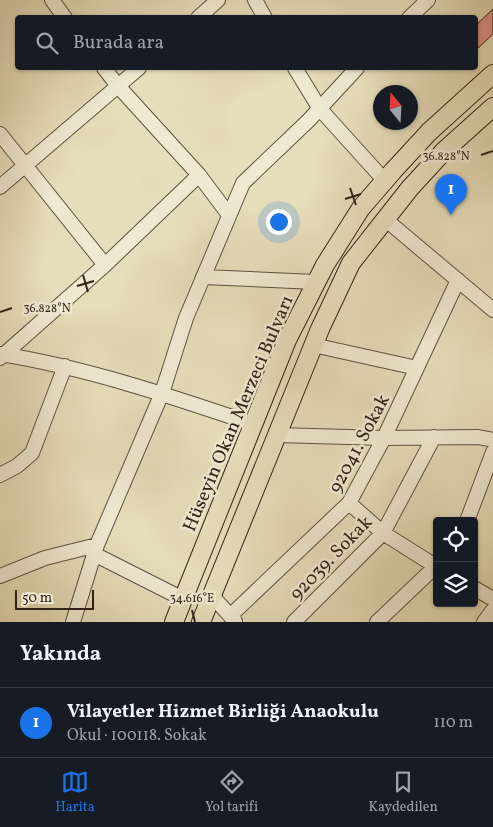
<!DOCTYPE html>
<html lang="tr">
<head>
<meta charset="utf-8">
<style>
	body { margin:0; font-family:Vollkorn,serif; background:#20242c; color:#f1f3f6 }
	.controls { position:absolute; right:15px; bottom:15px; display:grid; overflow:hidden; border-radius:5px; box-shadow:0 1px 4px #0004 }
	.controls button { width:45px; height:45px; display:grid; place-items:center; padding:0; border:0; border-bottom:1px solid #363941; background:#171b24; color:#f1f3f6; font:25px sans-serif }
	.compass { position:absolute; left:373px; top:85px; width:45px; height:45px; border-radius:50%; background:#171b24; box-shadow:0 1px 4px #0004; rotate:342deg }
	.scale { position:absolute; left:15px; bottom:12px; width:79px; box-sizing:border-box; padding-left:5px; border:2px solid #312318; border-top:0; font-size:14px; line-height:18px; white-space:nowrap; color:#312318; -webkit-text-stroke:4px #efe9d2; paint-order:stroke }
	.you { position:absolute; left:278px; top:221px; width:18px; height:18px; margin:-12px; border:4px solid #fff; border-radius:50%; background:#1a73e8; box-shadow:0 0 0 8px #1a73e833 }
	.badge { display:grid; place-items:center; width:32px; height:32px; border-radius:50%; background:#1a73e8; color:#fff; font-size:16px; font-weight:700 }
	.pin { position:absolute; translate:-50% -41px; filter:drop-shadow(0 1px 2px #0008) }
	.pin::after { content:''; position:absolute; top:26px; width:18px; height:15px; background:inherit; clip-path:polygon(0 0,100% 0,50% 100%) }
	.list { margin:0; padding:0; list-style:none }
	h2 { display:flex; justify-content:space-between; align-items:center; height:65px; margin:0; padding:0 20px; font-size:21px }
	h2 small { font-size:16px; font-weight:400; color:#9ea1a6 }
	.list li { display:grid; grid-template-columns:32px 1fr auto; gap:15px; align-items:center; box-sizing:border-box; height:70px; padding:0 20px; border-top:1px solid #363941 }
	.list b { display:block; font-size:19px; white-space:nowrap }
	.list p { margin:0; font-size:16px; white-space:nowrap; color:#9ea1a6 }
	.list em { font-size:16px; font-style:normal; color:#9ea1a6 }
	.icon { flex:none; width:28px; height:28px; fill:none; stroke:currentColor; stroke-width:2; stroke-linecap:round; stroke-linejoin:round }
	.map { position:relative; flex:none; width:493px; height:622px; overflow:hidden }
	.search { position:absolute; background:#171b24; box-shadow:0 1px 4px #0004; left:15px; right:15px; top:15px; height:55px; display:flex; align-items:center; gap:12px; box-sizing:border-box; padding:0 18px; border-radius:5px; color:#9ea1a6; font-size:19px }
	.sheet { height:135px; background:#171b24 }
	nav { display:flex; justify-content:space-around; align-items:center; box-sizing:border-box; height:70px; border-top:1px solid #363941; background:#171b24; font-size:14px; color:#9ea1a6 }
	nav a { display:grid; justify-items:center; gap:2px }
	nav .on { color:#1a73e8 }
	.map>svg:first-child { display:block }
	.building { fill:#e1928a; stroke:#312318 }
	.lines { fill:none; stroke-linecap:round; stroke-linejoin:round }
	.minor-casing { stroke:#5e5240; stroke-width:16 }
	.major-casing { stroke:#312318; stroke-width:20 }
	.minor { stroke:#efe9d2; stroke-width:14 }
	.major { stroke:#e6ddba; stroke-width:18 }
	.ticks { fill:none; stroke:#312318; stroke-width:2 }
	.labels { text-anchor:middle; stroke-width:5; stroke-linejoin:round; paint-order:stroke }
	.street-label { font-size:19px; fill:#312318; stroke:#efe9d2 }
	.ticks-label { font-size:12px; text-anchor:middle; fill:#312318; stroke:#efe9d2; stroke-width:5; stroke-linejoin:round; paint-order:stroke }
</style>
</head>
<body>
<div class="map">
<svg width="493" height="622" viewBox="0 0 493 622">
	<rect width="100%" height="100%" fill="#e6ddba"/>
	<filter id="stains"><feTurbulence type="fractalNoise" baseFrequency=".004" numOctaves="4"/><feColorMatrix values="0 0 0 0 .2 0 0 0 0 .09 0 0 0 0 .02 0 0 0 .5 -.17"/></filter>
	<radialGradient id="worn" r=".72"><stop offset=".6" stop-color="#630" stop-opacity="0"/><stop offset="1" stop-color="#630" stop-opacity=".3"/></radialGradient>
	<path class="building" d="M493,9v25l-17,16v-25z"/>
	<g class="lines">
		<defs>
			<path id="minor" d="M52,0l13,18
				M255,0l10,18
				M198,18l20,-18
				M409,18l19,-18
				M104,68l14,18 81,89 30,40
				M295,68l25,41 65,72
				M0,134l105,131
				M0,187l139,-119
				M385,219l108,91
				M203,277l113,5
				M313,345l104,23
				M0,354c87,14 170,42 253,70
				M0,358l105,-93 94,-90
				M277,435l107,3 94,-1 15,3
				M0,475l17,-9 15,-13 33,-87
				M349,503l34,30 54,34
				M467,521l26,-69
				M94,554l89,45
				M0,576l45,-18 52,-13
				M474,588l19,11
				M212,596l23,25
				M230,616l119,-113 35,-65 74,-158
				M73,622l24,-77 65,-152 24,-75 57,-135 66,-63 48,-52
				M294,622l89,-89 51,-96
				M377,622l60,-57
				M484,622l9,-12"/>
			<path id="major" d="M174,622l113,-282 38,-75 36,-57 32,-37 36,-39 64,-58
				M201,622l119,-293 31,-66 59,-75 34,-37 49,-44"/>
		</defs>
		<use href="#minor" class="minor-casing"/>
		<use href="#major" class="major-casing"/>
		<use href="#minor" class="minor"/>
		<use href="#major" class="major"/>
	</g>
	<path class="ticks" d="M481,155l12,-4M350,188l6,17M345,199l16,-5M83,275l5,17M77,286l17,-5M0,312l12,-4M192,610l3,12"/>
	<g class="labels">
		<g class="street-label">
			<text transform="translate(237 413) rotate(-67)" y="7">Hüseyin Okan Merzeci Bulvarı</text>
			<text transform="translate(358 443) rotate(-62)" y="7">92041. Sokak</text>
			<text transform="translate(330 557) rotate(-46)" y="7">92039. Sokak</text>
		</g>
	</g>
	<g class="ticks-label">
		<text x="446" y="160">36.828°N</text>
		<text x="47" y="312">36.828°N</text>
		<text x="192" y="602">34.616°E</text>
	</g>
	<rect width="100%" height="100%" filter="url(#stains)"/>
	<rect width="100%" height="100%" fill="url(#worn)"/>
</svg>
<div class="controls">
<button><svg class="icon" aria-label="locate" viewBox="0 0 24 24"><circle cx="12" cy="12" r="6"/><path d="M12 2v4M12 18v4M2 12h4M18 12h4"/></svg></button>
<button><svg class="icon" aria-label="layers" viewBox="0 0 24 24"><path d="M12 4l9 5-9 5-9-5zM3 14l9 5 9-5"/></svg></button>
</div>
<svg class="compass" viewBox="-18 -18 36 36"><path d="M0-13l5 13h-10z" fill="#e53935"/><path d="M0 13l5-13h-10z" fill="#9ea1a6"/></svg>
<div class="scale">50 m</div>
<div class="you"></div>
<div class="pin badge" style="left:451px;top:215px">1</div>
<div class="search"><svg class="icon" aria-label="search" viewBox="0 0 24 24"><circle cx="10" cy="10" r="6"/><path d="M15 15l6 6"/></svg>Burada ara</div>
</div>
<section class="sheet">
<h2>Yakında<small></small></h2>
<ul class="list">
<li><span class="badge">1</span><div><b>Vilayetler Hizmet Birliği Anaokulu</b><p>Okul · 100118. Sokak</p></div><em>110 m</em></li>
</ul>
</section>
<nav>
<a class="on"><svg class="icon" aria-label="map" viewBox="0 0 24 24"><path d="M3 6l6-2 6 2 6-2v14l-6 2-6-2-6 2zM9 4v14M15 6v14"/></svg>Harita</a>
<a><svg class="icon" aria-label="directions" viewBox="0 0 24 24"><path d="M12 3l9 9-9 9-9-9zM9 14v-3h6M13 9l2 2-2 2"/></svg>Yol tarifi</a>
<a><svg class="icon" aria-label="saved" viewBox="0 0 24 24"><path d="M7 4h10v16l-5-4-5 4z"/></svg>Kaydedilen</a>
</nav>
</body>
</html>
